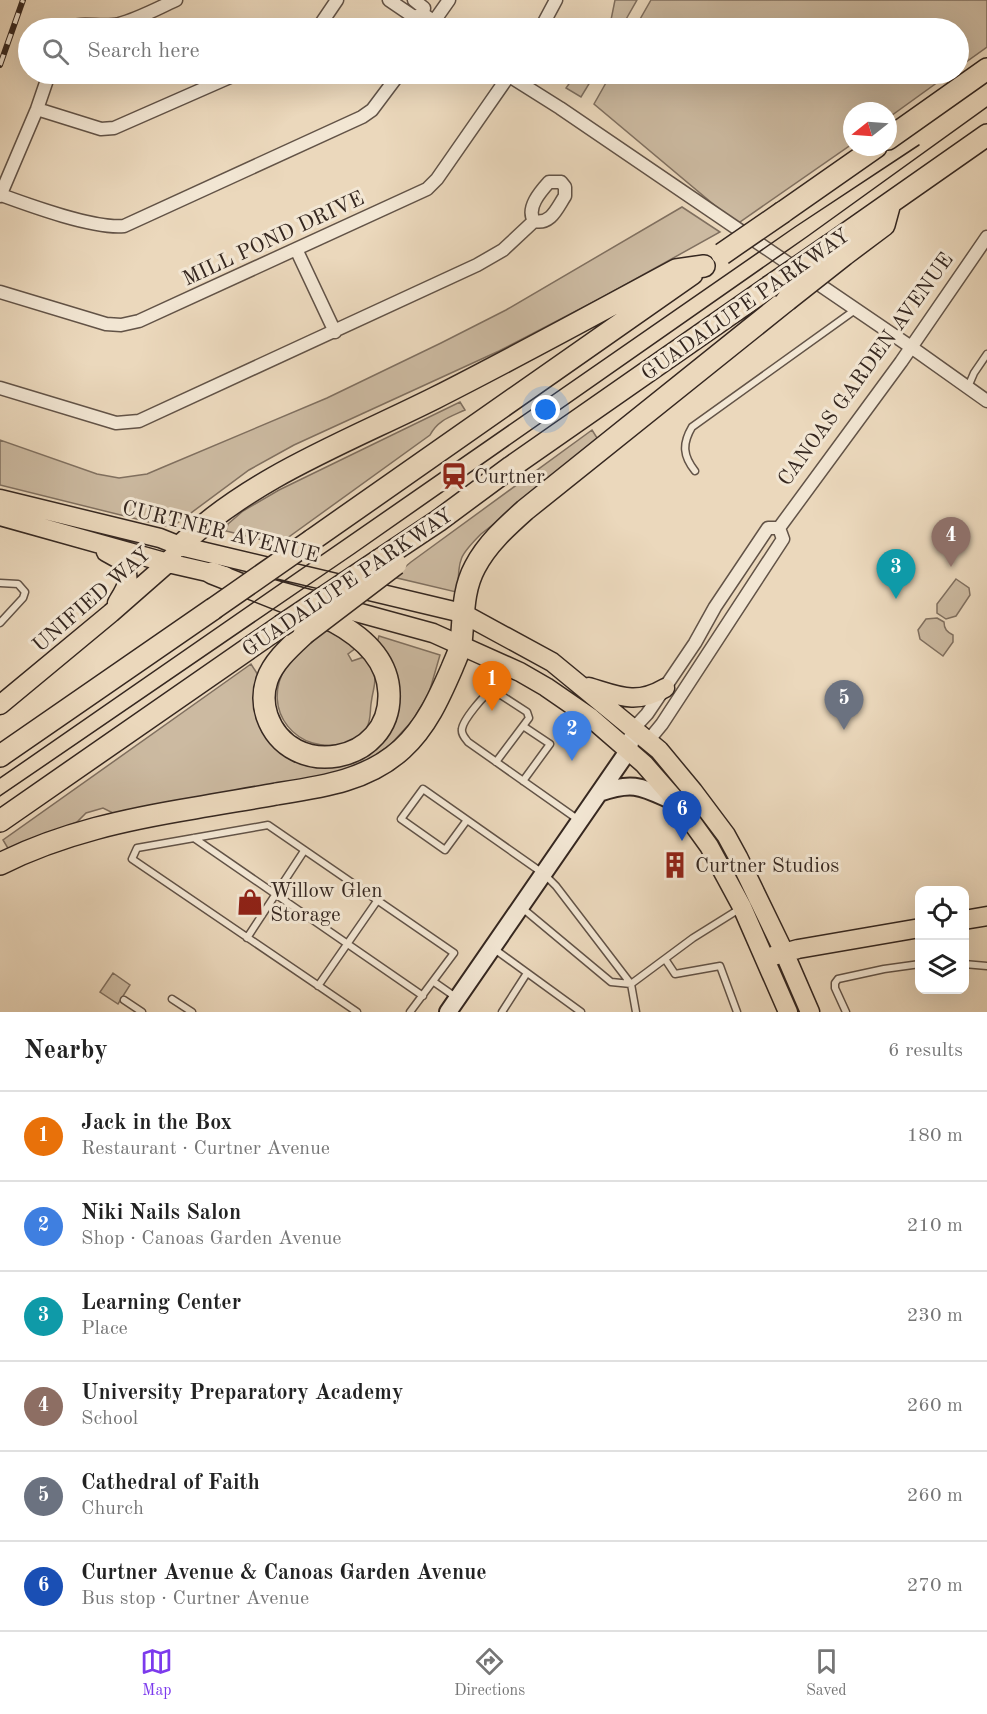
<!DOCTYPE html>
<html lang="en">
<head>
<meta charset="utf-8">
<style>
	body { margin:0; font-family:"Old Standard TT",serif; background:#f2f2f2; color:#222 }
	.controls { position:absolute; right:18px; bottom:18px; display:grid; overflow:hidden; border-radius:12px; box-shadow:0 6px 24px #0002 }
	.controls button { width:54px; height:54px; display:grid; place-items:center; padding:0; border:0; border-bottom:2px solid #e0e0e0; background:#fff; color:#222; font:30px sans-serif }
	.compass { position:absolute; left:843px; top:102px; width:54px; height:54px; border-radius:50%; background:#fff; box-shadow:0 6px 24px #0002; rotate:253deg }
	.you { position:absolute; left:546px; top:410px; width:21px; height:21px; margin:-15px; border:4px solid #fff; border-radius:50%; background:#1a73e8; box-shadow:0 0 0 9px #1a73e833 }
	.badge { display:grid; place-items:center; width:39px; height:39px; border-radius:50%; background:#7c3aed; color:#fff; font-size:20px; font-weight:700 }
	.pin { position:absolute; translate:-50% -50px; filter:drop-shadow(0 2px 3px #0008) }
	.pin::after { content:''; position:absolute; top:32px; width:21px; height:18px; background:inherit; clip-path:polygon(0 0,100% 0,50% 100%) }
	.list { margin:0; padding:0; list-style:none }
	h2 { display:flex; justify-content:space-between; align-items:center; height:78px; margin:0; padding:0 24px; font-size:26px }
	h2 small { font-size:20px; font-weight:400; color:#767676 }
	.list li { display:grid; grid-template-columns:39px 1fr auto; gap:18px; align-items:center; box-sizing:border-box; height:90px; padding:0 24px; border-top:2px solid #e0e0e0 }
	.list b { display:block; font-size:22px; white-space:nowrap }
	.list p { margin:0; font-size:20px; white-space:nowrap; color:#767676 }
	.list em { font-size:20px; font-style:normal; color:#767676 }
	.icon { flex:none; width:33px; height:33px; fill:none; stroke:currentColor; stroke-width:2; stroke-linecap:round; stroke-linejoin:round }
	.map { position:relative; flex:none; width:987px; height:1012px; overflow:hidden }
	.search { position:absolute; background:#fff; box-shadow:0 6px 24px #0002; left:18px; right:18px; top:18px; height:66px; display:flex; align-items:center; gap:15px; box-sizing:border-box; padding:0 21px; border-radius:33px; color:#767676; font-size:22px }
	.sheet { height:618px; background:#fff }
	nav { display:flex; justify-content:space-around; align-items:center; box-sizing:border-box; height:84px; border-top:2px solid #e0e0e0; background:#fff; font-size:16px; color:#767676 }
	nav a { display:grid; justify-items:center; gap:3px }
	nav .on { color:#7c3aed }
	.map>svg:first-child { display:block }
	.green { fill:#ccbaa1; stroke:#807060; stroke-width:1.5 }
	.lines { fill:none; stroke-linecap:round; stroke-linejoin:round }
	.lane-casing { stroke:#625347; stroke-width:9 }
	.street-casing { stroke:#625347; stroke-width:15 }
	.secondary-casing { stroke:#352720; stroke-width:20 }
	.primary-casing { stroke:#352720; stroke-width:21 }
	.highway-casing { stroke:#352720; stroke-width:24 }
	.lane { stroke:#f2e6d3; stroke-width:6 }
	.street { stroke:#f2e6d3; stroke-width:12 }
	.secondary { stroke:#f2e6d3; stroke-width:16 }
	.primary { stroke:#ebd8bc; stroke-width:18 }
	.highway { stroke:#ebd8bc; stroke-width:21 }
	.tram { stroke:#352720; stroke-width:1.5 }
	.rail-casing { stroke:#352720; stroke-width:6 }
	.rail { stroke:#f2e6d3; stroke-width:4; stroke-dasharray:11; stroke-linecap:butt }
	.highway-bridge-casing { stroke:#352720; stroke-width:24; stroke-linecap:butt }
	.highway-bridge { stroke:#ebd8bc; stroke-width:21 }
	.labels { text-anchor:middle; stroke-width:6; stroke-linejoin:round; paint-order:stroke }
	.street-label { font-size:21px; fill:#352720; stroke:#f2e6d3 }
	.poi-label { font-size:21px; fill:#352720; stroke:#f2e6d3; text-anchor:start }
</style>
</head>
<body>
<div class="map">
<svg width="987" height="1012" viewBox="0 0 987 1012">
	<rect width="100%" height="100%" fill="#ebd8bc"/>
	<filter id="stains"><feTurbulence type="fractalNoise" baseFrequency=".00333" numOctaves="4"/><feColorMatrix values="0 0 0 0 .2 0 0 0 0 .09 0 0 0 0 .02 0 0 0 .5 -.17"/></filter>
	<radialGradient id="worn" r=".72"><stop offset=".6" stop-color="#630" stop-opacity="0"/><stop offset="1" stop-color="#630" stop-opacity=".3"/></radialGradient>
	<path class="green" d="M615,0h22l-16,28h-16l6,-8z
		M651,0h336v47l-28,20 -1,-39h-323z
		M576,74h19l-14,23 -15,-9z
		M611,74h338l-61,44v-7h-36v33l-115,80 -143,-120z
		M682,207l38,25 -117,65 -104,54 -205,94 -45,25 -73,54 -11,2 -165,-41v-45l97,34 22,4 28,-4 14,-6 166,-70 114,-55 65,-33z
		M460,402l5,8c-15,7 -27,10 -35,25l-151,109 -53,-13 2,-7 15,-13 36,-21z
		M592,430l7,11 -118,93c-22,22 -22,24 -23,54l-2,4 -63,-15 18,-15z
		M956,579l13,9 1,7 -14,21 -10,3 -9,-6v-9z
		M937,618l7,4c0,7 3,10 9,13v7l-10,14 -23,-17 -2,-9 8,-11z
		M330,629l26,19 -8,6 4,7 12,-4c17,24 10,22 7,47 -1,7 0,16 -4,23 -4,8 -13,13 -21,16 -48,14 -87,-33 -60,-76 9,-14 27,-36 44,-38z
		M379,636l61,19 -11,38 -16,27 -22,24 -32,23 -50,15 -194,32 -12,-6 -17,5 -9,9 -68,28 -6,-10 248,-176 7,11 -2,39 6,16 13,16 21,15 24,4 60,-23 15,-20 5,-29 -7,-26 -16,-24z
		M113,973l17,12 -12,19 -18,-12z"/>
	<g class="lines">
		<defs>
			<path id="lane" d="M968,387l6,-14 13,-19
				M695,471c-12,-15 -13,-27 -3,-44l163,-117
				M0,583l18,1 7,8 -2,6 -23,25
				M523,726l6,-8 -2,-6 -34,-22c-8,3 -30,30 -31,39 -1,5 3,9 6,13l112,79
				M496,762l27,-36 27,18 -27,37
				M467,820l-22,30 -44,-31 22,-30 121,85 12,12 75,98
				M194,838l229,158
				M521,907l90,75 20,2
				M247,938l57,-87
				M493,948l88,64
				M665,959l10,15 45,-8 17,46
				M964,964l23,2
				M434,982l23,16
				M318,986l59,-85
				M172,999l20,13
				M124,1000l18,12
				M357,1012l-225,-153 5,-11 131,-23 186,128 -44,59
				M502,1012l25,-39
				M636,1012l-5,-28 62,-46 48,-30
				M846,1012l-11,-24v-5l3,-4 46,-10 36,-5"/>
			<path id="street" d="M389,0l25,17 9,-3
				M414,0l10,8 -1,6 21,14
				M430,27l19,-27
				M67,28c15,-7 35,0 52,-4 19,-5 39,-16 57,-24
				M318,28l19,-28
				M541,28l15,-28
				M506,74l54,34 351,239 76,54
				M37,109l64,20 13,-1 123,-54
				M1,195c30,11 93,34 123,31l238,-109 10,-7 27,-36
				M0,196l37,-87 12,-35
				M534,221c17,4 23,-13 31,-25v-9l-4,-5
				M534,221c-8,-13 6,-29 15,-39h12
				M296,249l39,83
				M0,292l106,32 15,1 18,-4 288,-132 10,-10 73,-105
				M0,388l116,35 23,-2 338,-156 26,-15 31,-29
				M779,528l122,-166 86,-125
				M634,728l13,-14 48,-71 20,-36 53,-79h11
				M648,741l14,-17 121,-185 -4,-11"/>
			<path id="secondary" d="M599,793c37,-13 44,-5 78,10
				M448,1012l180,-261 3,-12"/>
			<path id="primary" d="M0,499l160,39 20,8 282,67 90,49 107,88 34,41 33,44 12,22 46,95 26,60
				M0,516l168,47 57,13
				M106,552l18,10c7,20 3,24 -7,41
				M272,589l161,44 87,39 26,15 45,31 53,46 34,39 31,43 33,61 46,105
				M589,687c30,9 47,18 76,1
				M0,705l111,-92 57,-50 4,-6
				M964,920l23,-4
				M773,956l25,-7 122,-21"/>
			<path id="highway" d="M888,139l99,-70
				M783,212l93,-65
				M830,245l157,-110
				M844,255l40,-30 6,-22
				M312,540l380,-266
				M180,546c72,-69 167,-104 255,-148 81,-41 161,-85 241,-128l28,-4
				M381,559l57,-38 73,-54 258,-180
				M212,573l121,48c28,15 55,38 56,72 3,71 -99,89 -122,23 -4,-12 -4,-24 0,-36 6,-18 23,-33 37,-46
				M0,756l213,-147
				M0,821l281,-195
				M0,864c62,-31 128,-45 195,-56 27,-5 54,-9 81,-14 45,-7 91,-13 126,-45 24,-22 37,-51 50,-81 3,-8 8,-17 9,-25 3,-26 1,-52 14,-76 12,-23 31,-40 50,-57l262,-210"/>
		</defs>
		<use href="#lane" class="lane-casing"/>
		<use href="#street" class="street-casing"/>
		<use href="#secondary" class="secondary-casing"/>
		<use href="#primary" class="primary-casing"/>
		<use href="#highway" class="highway-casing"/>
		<use href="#lane" class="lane"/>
		<use href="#street" class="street"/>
		<use href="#secondary" class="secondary"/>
		<use href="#primary" class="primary"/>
		<use href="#highway" class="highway"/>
		<path class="tram" d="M0,778l795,-551 124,-82
			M0,796l355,-243 453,-317 179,-129"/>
		<defs>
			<path id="rail" d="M0,65l23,-65"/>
		</defs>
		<use href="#rail" class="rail-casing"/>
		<use href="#rail" class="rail"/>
		<defs>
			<path id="highway-bridge" d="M722,254l61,-42
				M769,287l61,-42
				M787,300l57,-45
				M213,609l99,-69
				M281,626l100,-67
				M304,634l92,-70"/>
		</defs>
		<use href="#highway-bridge" class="highway-bridge-casing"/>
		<use href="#highway-bridge" class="highway-bridge"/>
	</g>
	<defs>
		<symbol id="station-bare" viewBox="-9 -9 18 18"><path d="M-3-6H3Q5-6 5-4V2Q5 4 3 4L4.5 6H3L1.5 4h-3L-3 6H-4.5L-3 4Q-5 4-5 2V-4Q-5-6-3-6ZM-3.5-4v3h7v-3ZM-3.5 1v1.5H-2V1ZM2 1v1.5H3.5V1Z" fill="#8f2418" stroke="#f2e6d3" stroke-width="2.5" paint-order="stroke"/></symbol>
		<symbol id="building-bare" viewBox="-9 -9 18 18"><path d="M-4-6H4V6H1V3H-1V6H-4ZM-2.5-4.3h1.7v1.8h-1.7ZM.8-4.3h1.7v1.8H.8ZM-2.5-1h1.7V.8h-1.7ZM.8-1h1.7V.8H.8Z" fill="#8f2418" stroke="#f2e6d3" stroke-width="2.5" paint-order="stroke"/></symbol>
		<symbol id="shop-bare" viewBox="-9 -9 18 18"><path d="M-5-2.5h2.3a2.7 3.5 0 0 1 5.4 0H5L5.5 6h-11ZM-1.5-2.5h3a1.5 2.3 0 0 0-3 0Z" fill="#8f2418" stroke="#f2e6d3" stroke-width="2.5" paint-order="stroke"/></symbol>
	</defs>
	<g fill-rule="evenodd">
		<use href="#station-bare" x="435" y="457" width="38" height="38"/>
		<use href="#building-bare" x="656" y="846" width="38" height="38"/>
		<use href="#shop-bare" x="231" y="883" width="38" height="38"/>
	</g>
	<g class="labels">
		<g class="street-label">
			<text transform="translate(273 238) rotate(-25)" y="7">MILL POND DRIVE</text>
			<text transform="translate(745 304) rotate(-35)" y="7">GUADALUPE PARKWAY</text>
			<text transform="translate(865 369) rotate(-54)" y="7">CANOAS GARDEN AVENUE</text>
			<text transform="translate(221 531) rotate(14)" y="7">CURTNER AVENUE</text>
			<text transform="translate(347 582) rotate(-34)" y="7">GUADALUPE PARKWAY</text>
			<text transform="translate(91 599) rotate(-41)" y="7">UNIFIED WAY</text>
		</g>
		<g class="poi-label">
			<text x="474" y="483">Curtner</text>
			<text x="695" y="872">Curtner Studios</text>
			<text x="270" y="897">Willow Glen<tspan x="270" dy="24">Storage</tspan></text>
		</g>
	</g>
	<rect width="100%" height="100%" filter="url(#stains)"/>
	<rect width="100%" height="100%" fill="url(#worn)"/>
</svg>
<div class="controls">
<button><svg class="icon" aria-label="locate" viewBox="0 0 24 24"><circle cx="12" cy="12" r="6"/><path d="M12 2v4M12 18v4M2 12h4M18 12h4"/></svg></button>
<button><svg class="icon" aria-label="layers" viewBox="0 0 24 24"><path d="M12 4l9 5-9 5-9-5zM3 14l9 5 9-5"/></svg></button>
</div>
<svg class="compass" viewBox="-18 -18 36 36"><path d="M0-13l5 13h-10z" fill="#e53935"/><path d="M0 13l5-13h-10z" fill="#767676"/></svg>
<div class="you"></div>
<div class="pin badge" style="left:492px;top:711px;background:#e8710a">1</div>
<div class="pin badge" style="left:572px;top:761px;background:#3f7fe0">2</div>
<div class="pin badge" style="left:896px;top:599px;background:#0f9aa8">3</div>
<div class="pin badge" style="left:951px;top:567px;background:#8d6e63">4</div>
<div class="pin badge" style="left:844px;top:730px;background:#6b7280">5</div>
<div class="pin badge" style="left:682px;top:841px;background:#1a4fb4">6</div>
<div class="search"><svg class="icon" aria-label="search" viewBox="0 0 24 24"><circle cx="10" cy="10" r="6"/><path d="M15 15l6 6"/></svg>Search here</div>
</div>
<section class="sheet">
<h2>Nearby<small>6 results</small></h2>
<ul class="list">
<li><span class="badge" style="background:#e8710a">1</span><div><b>Jack in the Box</b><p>Restaurant · Curtner Avenue</p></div><em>180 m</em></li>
<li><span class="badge" style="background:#3f7fe0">2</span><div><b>Niki Nails Salon</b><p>Shop · Canoas Garden Avenue</p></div><em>210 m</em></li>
<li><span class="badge" style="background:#0f9aa8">3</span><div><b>Learning Center</b><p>Place</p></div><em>230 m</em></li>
<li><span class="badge" style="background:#8d6e63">4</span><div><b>University Preparatory Academy</b><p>School</p></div><em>260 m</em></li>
<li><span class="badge" style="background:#6b7280">5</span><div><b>Cathedral of Faith</b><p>Church</p></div><em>260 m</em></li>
<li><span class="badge" style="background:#1a4fb4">6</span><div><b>Curtner Avenue &amp; Canoas Garden Avenue</b><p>Bus stop · Curtner Avenue</p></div><em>270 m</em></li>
</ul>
</section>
<nav>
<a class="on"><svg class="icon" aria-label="map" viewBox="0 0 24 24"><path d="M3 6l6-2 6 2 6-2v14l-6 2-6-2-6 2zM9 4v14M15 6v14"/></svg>Map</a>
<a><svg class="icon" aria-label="directions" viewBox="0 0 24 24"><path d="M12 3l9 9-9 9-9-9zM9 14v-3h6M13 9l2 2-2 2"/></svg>Directions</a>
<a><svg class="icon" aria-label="saved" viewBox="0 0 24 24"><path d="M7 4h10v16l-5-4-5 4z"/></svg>Saved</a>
</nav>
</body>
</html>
